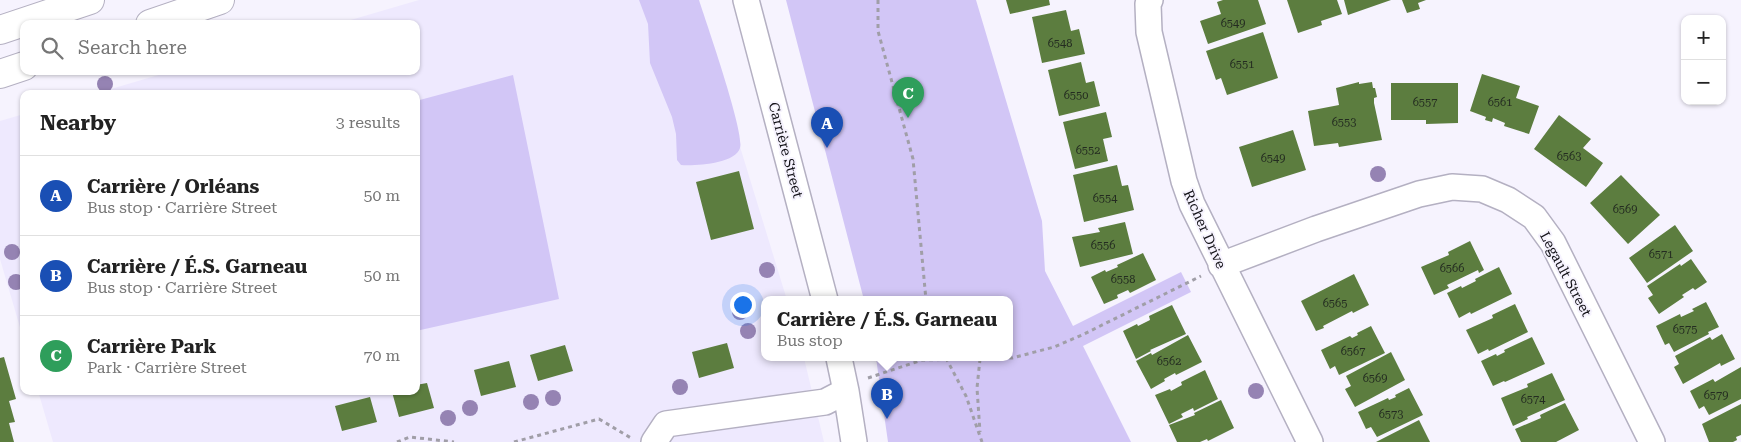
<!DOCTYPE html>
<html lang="en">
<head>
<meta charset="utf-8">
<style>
	body { margin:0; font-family:"Roboto Serif",serif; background:#f2f2f2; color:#222 }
	.controls { position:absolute; right:15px; top:15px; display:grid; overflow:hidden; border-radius:10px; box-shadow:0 1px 4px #0004 }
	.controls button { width:45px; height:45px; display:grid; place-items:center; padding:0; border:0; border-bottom:1px solid #e0e0e0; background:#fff; color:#222; font:25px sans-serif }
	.you { position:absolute; left:742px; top:304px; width:18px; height:18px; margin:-12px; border:4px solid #fff; border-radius:50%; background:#1a73e8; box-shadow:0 0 0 8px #1a73e833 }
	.badge { display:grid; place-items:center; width:32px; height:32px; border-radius:50%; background:#486c25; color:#fff; font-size:16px; font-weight:700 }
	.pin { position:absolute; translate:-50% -41px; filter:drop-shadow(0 1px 2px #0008) }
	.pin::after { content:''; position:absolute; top:26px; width:18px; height:15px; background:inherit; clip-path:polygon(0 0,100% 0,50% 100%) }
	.popup { position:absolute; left:761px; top:296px; width:252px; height:65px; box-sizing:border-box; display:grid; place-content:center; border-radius:10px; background:#fff; filter:drop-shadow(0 1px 4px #0005); font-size:16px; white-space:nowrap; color:#767676 }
	.popup b { font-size:19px; color:#222 }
	.popup::after { content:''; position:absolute; left:50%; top:100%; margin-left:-10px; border:10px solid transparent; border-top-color:#fff }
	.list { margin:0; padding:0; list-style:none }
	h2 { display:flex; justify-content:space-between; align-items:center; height:65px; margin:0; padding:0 20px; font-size:21px }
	h2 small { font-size:16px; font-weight:400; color:#767676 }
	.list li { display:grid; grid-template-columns:32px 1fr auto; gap:15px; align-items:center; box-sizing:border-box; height:80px; padding:0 20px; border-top:1px solid #e0e0e0 }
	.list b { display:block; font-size:19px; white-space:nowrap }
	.list p { margin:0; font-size:16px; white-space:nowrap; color:#767676 }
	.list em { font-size:16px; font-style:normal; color:#767676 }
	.icon { flex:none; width:28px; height:28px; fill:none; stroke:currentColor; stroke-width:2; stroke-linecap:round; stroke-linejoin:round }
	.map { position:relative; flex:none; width:1741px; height:442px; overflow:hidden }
	.search { position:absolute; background:#fff; box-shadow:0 1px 4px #0004; left:20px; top:20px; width:400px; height:55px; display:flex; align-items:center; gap:12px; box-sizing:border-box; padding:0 18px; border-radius:10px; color:#767676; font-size:19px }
	.panel { position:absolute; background:#fff; box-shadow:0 1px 4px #0004; left:20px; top:90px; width:400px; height:305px; border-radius:10px }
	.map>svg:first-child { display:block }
	.built { fill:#eee9fe }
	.green { fill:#d2c6f6 }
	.building { fill:#5c7d3f }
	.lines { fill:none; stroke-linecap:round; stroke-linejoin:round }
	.minor-casing { stroke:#b4b0c2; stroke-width:28 }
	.major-casing { stroke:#b4b0c2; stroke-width:30 }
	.path { stroke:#a09ea7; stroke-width:3; stroke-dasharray:4 4; stroke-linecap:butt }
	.minor { stroke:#fff; stroke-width:25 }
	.major { stroke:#fff; stroke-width:28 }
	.tree { fill:#9583b3 }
	.labels { text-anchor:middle; stroke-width:4; stroke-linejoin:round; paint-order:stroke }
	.number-label { font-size:11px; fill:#242c21 }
	.street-label { font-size:14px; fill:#121117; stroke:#f6f3fe }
</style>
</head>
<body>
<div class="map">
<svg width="1741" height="442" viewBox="0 0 1741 442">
	<rect width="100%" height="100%" fill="#f6f3fe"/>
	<path class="built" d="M419,0h276l92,300h-23v58h40l20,84h-771l-15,-51h378v-297h-322l78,-23h244v-47h-79z
		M24,114v227l-24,-82v-138z"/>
	<path class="green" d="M639,0h60c7,22 46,133 41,148 -5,16 -45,18 -59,17l-4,-5 -1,-26 -4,-17 -22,-54 -2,-39z
		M786,0h190l66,221 3,50 28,55 108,-54 10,20 -108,54 48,96h-243l-12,-84h134v-58h-146z
		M513,75l46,224 -143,32v-230z"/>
	<path class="building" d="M1006,0h43l1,5 -40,9z
		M1223,0h35l8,24 -58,20 -8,-23 21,-7 -4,-12z
		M1287,0h50l5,14 -21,7 1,4 -24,8z
		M1344,0h47l-43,15z
		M1402,0h24l-8,3 2,6 -13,4z
		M1066,10l5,21 8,-2 6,25 -43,9 -10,-46z
		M1263,32l15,46 -51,17 -6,-17 -5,2 -10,-29z
		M1081,62l5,21 8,-2 6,25 -41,10 -11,-46z
		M1482,74l38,12 -4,12 23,8 -10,28 -25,-8 1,-3 -12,-5 -1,4 -7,-2 1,-3 -16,-6z
		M1359,82v2l13,-2 1,6h2l2,9 -3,1v5l8,37 -43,7 -1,-4 -24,3 -6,-35 31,-6 -3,-17z
		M1391,83h67v40l-32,1v-4h-35z
		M1106,112l6,25 -9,2 5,22 -33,8 -12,-47z
		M1559,115l32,24 -8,9 20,15 -17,24 -52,-38z
		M1293,130l13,40 -54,17 -13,-40z
		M1117,165l5,21 6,-1 6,25 -50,12 -11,-47z
		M739,171l15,58 -43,11 -15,-58z
		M1621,175l39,40 -32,29 -38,-41z
		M1125,222l8,32 -53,13 -8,-30 28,-5 -2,-4z
		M1675,225l18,26 -46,32 -18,-25z
		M1470,241l14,29 -5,3 -1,-3 -31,15 2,3 -15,7 -13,-28 28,-12 -1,-3z
		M1143,253l13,27 -26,13 -2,-3 -11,5 1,3 -14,6 -13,-27 14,-7 1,2 12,-5 -1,-2z
		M1691,259l16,23 -12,8 -2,-2 -11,7 2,2 -25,17 -11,-16 5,-3 -6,-9 33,-22 1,2z
		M1499,267l13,27 -41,20 -1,-2 -11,6 -12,-25 14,-7 1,2 14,-7 -1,-2z
		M1354,274l15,31 -16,8 -1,-2 -29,15 1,2 -8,3 -15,-30z
		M1706,302l13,25 -11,5 1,2 -35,18 -5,-9 -4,2 -9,-19 24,-12 1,3 13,-6 -2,-2z
		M1515,304l13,28 -39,19 -1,-2 -10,5 -12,-24 27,-12 -1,-3z
		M1172,305l14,29 -36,16 1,1 -15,8 -13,-28 14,-7 1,2 12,-6 -1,-4z
		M1371,326l14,27 -46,22 -4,-9 -5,3 -9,-19 29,-14 2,2 6,-3 -1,-2z
		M1722,334l13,25 -14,7 -1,-3 -37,21 -9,-17 5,-3 -4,-8 35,-19 2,3z
		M1188,335l14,27 -26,13 -1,-2 -11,6 1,2 -14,8 -15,-28 15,-8 1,2z
		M1532,337l13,27 -40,18 -1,-1 -11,5 -12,-25 15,-7 1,2 8,-4 -1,-2z
		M727,343l7,25 -35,10 -7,-26z
		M565,345l8,26 -35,10 -8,-26z
		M1391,352l14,28 -50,27 -10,-18 6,-3 -5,-10z
		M4,357l12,42 -7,2 6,21 -6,1 5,19h-14v-84z
		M509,361l7,26 -35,9 -7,-26z
		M1741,367v32l-32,16 -5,-9 -5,3 -9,-18 23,-12 2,3z
		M1205,370l13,29 -24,12 -1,-3 -12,6 2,3 -14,7 -14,-29 15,-6 1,2 11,-6 -1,-3z
		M1552,373l13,27 -38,17 1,2 -15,7 -12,-28 27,-11 -1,-3z
		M427,383l7,25 -35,9 -7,-25 24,-1v-6z
		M1409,388l14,27 -46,22 -6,-10 -5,2 -8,-17 30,-14 1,2 7,-3 -1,-2z
		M370,397l7,25 -35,9 -7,-25z
		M1221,400l13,28 -26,13 -1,-2 -7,3h-23l-8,-17 26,-10 -1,-2z
		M1565,403l14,27 -23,12h-35l-6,-13 26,-11 -1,-3z
		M1741,404v31l-5,2 1,3 -4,2h-24l-7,-18z
		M1419,420l11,22h-54z"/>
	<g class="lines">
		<defs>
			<path id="minor" d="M746,0l79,300
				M1150,0l-2,4 1,28 35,149 8,23 118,238
				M1221,265l95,-36 103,-35 33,-7 30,2 26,11 26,17 19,26 99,199
				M839,358l7,33 8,51
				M654,442l12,-18 159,-22 21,-11"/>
			<path id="major" d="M150,24l70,-24
				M0,30l90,-30
				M0,74l24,-8"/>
		</defs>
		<use href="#minor" class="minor-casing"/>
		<use href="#major" class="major-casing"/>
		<path class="path" d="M878,0v31l35,128 13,141
			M946,358l20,38 16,46
			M980,359l-3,29 3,44
			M868,378l54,-18 90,-2 42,-11 28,-12 119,-59
			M397,442l13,-5 44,5
			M514,442l85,-23 32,19"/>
		<use href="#minor" class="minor"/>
		<use href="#major" class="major"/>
	</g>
	<g class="tree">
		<circle cx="105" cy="84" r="8"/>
		<circle cx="1378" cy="174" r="8"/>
		<circle cx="12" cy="252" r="8"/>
		<circle cx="767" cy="270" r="8"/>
		<circle cx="16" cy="282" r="8"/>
		<circle cx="740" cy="312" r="8"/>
		<circle cx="748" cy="331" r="8"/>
		<circle cx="680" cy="387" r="8"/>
		<circle cx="1256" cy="391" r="8"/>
		<circle cx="553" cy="398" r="8"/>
		<circle cx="531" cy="402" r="8"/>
		<circle cx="470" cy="408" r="8"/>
		<circle cx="448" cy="418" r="8"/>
	</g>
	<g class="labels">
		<g class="number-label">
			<text x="1233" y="27">6549</text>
			<text x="1060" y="47">6548</text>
			<text x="1242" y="68">6551</text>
			<text x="1076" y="99">6550</text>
			<text x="1425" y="106">6557</text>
			<text x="1500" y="106">6561</text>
			<text x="1344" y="126">6553</text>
			<text x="1088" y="154">6552</text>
			<text x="1569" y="160">6563</text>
			<text x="1273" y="162">6549</text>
			<text x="1105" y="202">6554</text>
			<text x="1625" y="213">6569</text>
			<text x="1103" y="249">6556</text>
			<text x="1661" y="258">6571</text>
			<text x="1452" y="272">6566</text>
			<text x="1123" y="283">6558</text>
			<text x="1335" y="307">6565</text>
			<text x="1685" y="333">6575</text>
			<text x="1353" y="355">6567</text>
			<text x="1169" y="365">6562</text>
			<text x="1375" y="382">6569</text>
			<text x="1716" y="399">6579</text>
			<text x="1533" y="403">6574</text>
			<text x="1391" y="418">6573</text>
		</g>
		<g class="street-label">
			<text transform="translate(786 150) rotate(75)" y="5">Carrière Street</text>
			<text transform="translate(1205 229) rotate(66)" y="5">Richer Drive</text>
			<text transform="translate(1566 274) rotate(62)" y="5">Legault Street</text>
		</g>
	</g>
</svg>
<div class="controls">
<button>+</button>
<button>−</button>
</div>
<div class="you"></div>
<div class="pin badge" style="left:827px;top:148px;background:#1a4fb4">A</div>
<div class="pin badge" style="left:887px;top:419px;background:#1a4fb4">B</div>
<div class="popup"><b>Carrière / É.S. Garneau</b>Bus stop</div>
<div class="pin badge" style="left:908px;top:118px;background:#2e9e5b">C</div>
<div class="search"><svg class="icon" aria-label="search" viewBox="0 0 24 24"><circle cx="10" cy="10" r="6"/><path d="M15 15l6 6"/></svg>Search here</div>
<section class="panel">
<h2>Nearby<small>3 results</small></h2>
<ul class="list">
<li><span class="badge" style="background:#1a4fb4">A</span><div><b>Carrière / Orléans</b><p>Bus stop · Carrière Street</p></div><em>50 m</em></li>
<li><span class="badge" style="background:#1a4fb4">B</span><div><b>Carrière / É.S. Garneau</b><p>Bus stop · Carrière Street</p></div><em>50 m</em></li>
<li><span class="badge" style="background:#2e9e5b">C</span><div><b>Carrière Park</b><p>Park · Carrière Street</p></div><em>70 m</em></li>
</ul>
</section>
</div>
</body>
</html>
